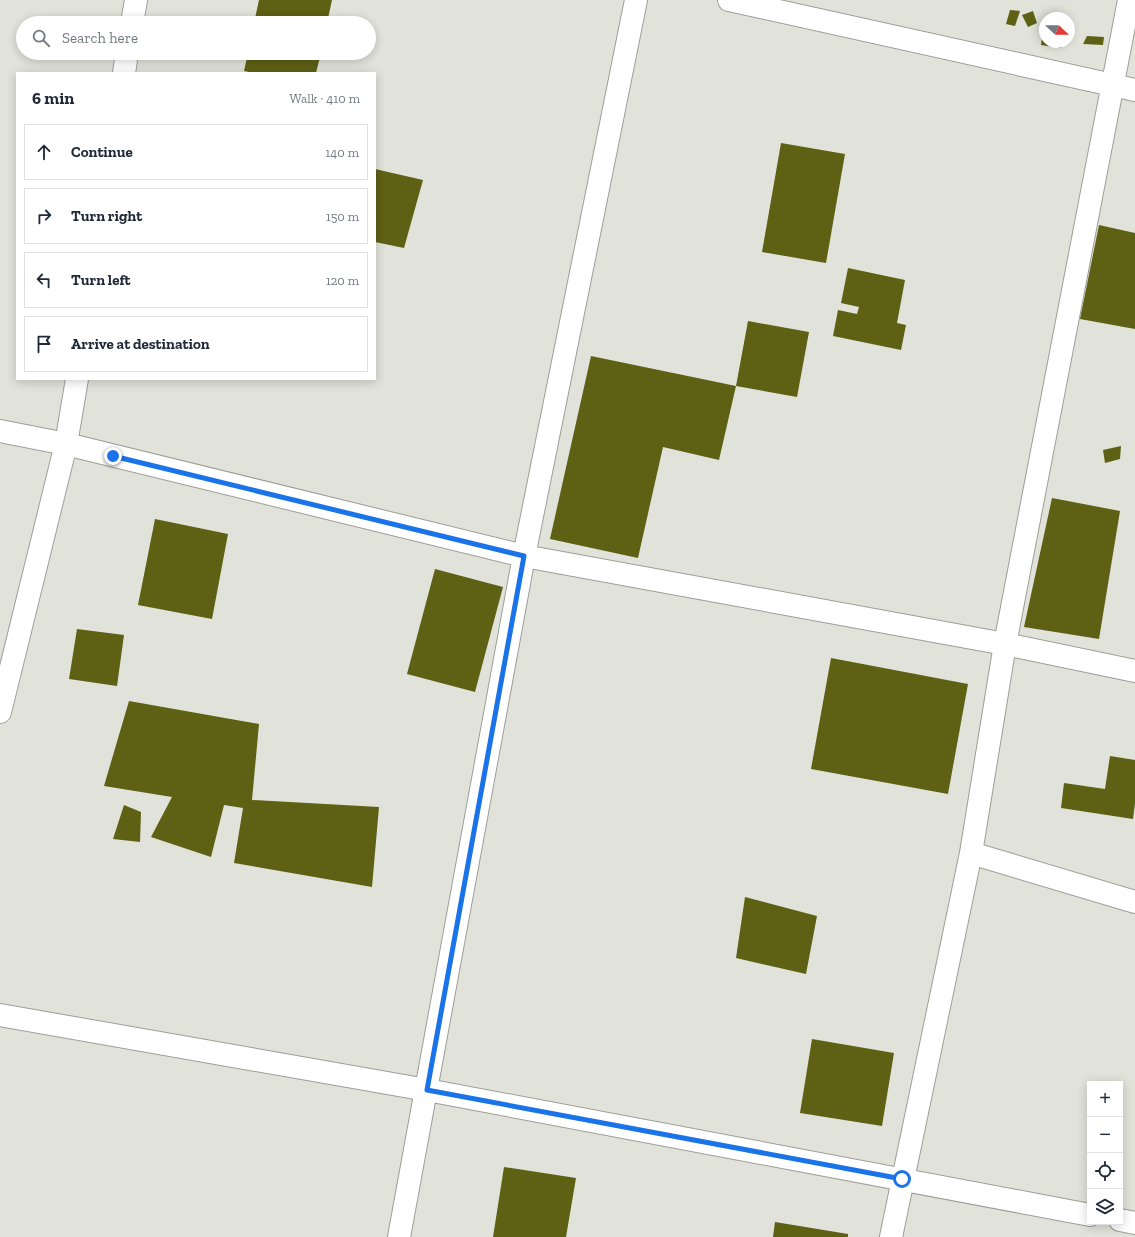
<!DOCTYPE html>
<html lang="en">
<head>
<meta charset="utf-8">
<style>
	body { margin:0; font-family:"Zilla Slab",serif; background:#f2f2f3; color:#1f2937 }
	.controls { position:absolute; right:12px; bottom:12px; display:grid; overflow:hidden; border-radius:0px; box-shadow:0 2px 10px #0003 }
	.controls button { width:36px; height:36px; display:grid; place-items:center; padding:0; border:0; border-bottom:1px solid #e0e1e3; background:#fff; color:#1f2937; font:20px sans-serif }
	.compass { position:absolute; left:1039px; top:12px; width:36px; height:36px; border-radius:50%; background:#fff; box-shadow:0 2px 10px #0003; rotate:112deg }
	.stop { position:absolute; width:12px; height:12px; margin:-9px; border:3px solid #1a73e8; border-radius:50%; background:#fff }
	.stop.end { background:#1a73e8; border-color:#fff; box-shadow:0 1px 4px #0008 }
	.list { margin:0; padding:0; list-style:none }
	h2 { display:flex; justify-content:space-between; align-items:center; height:52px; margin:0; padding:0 16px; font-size:17px }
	h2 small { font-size:13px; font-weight:400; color:#747a83 }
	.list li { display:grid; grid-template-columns:26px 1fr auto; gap:12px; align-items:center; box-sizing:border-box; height:56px; margin:0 8px 8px; padding:0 8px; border:1px solid #e0e1e3; border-radius:0px }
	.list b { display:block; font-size:15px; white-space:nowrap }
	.list em { font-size:13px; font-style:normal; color:#747a83 }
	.icon { flex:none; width:22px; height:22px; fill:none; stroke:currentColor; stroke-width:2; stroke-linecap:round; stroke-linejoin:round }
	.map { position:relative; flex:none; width:1135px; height:1237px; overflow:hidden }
	.search { position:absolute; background:#fff; box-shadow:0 2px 10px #0003; left:16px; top:16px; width:360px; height:44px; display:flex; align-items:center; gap:10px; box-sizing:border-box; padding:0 14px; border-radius:22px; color:#747a83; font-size:15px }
	.panel { position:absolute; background:#fff; box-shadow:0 2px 10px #0003; left:16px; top:72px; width:360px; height:308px; border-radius:0px }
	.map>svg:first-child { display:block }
	.building { fill:#5e6014 }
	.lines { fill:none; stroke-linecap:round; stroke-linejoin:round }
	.minor-casing { stroke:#9e9e98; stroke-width:24 }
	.minor { stroke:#fff; stroke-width:22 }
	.route { stroke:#1a73e8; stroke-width:5 }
</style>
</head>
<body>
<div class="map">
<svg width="1135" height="1237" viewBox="0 0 1135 1237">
	<rect width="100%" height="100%" fill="#e1e2da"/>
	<path class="building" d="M259,0h73l-5,23h-73z
		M1010,10l10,1 -5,15 -9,-2z
		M1033,11l4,12 -9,4 -6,-12z
		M1043,30h2v12h18l-2,6 -20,-3z
		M1087,36l17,1 -1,8 -20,-1z
		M248,53h73l-5,20h-62l-10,-2z
		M781,143l64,11 -19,109 -64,-11z
		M375,169l48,11 -19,68 -29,-6z
		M1099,225l36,8v96l-55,-10z
		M848,268l57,12 -8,43 9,2 -5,25 -68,-14 5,-26 19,4 2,-7 -18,-4z
		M748,321l61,11 -12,65 -61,-11z
		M591,356l145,30 -17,74 -56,-13 -25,111 -88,-19z
		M1121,446l-1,13 -15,4 -2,-13z
		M1052,498l68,13 -21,128 -75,-12z
		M155,519l73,15 -16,85 -74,-14z
		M435,569l68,18 -28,105 -68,-18z
		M77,629l47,6 -7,51 -48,-7z
		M831,658l137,26 -20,110 -137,-25z
		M129,701l130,23 -7,76 127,7 -7,80 -138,-24 9,-55 -19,-3 -13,52 -60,-20 21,-40 -68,-11z
		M1110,756l25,4v43l-2,16 -72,-11 3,-25 41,6z
		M124,805l17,7 -1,30 -27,-3z
		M745,897l72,19 -11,58 -70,-16z
		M812,1039l82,14 -12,73 -82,-13z
		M504,1167l72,11 -10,59h-73z
		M775,1222l73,12v3h-75z"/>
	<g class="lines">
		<defs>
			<path id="minor" d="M729,0l406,90
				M132,23l4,-23
				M124,73l3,-20
				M0,431l66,13 458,112 481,88 130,27
				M0,712l66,-268 11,-65
				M971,853l164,49
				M0,1015l427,75 663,125
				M1120,1220l15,3
				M399,1237l125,-681 112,-556
				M891,1237l80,-384 34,-209 124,-644"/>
		</defs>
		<use href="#minor" class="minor-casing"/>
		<use href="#minor" class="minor"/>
	</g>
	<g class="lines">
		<path class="route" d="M113,456l411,100 -97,534 475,89"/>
	</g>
</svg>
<div class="controls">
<button>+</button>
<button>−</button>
<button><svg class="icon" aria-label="locate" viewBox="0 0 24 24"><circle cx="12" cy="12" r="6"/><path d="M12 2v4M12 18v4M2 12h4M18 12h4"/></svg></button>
<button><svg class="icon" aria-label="layers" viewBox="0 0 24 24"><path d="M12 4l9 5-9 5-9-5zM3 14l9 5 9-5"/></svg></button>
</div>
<svg class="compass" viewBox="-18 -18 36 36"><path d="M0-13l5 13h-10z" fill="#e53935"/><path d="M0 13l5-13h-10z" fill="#747a83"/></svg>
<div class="stop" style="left:902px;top:1179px"></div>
<div class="stop end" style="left:113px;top:456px"></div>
<div class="search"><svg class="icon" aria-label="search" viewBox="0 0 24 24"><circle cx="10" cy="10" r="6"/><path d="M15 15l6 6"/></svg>Search here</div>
<section class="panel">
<h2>6 min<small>Walk · 410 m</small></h2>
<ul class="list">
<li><svg class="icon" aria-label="ahead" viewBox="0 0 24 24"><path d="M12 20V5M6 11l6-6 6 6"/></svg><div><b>Continue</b></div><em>140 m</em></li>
<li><svg class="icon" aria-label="right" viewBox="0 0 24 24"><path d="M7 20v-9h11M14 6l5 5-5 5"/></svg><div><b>Turn right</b></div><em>150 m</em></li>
<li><svg class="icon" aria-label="left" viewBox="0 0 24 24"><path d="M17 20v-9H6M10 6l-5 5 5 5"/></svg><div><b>Turn left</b></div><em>120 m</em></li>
<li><svg class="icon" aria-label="arrive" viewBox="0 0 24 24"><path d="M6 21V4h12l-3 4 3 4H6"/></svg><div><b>Arrive at destination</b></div></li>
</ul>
</section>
</div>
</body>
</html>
